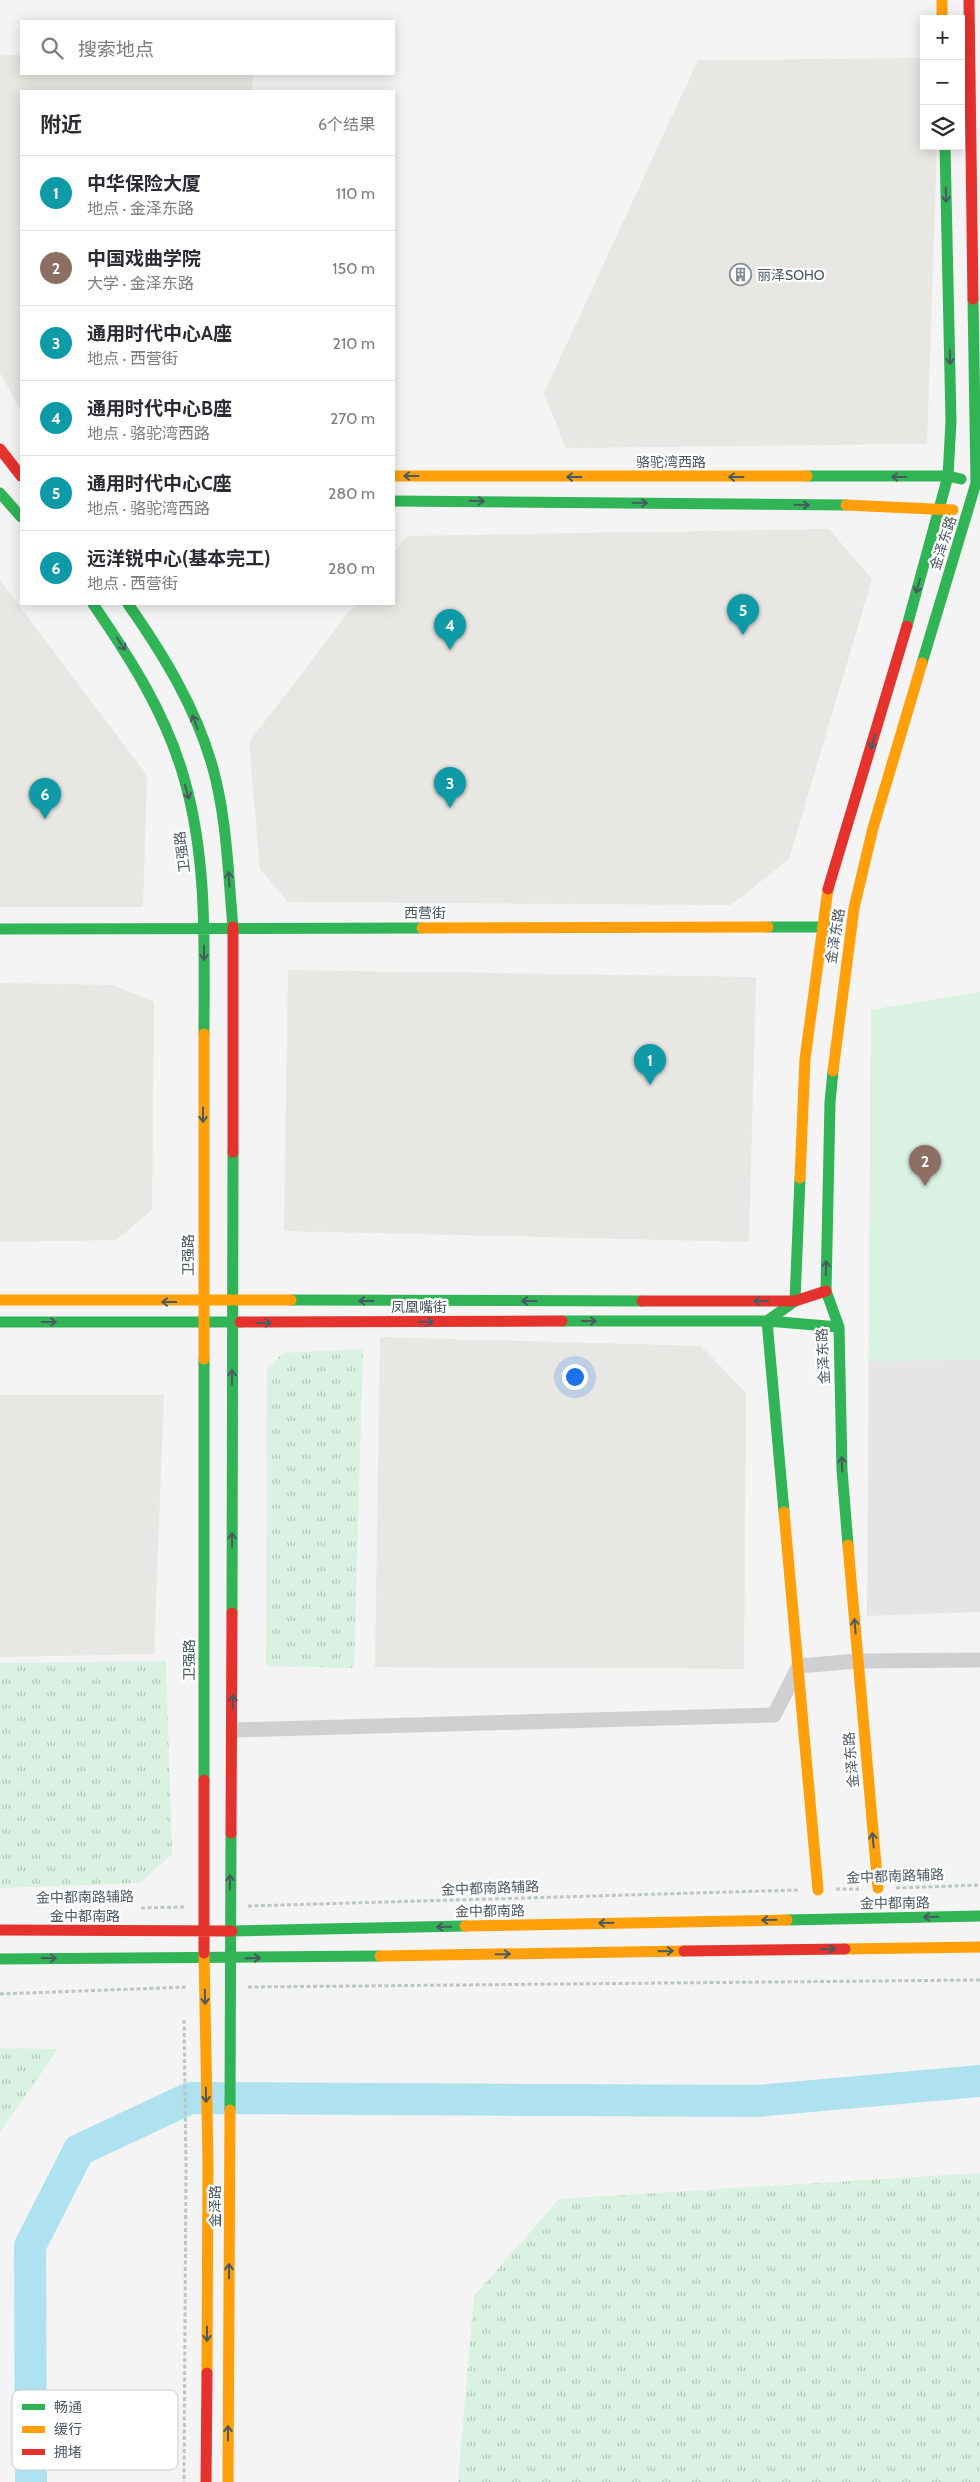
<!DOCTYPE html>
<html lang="zh">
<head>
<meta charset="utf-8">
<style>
	body { margin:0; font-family:Cabin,"Noto Sans SC",sans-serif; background:#f2f2f3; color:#2b2b33 }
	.controls { position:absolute; right:15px; top:15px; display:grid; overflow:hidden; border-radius:0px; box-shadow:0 2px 12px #0003 }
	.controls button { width:45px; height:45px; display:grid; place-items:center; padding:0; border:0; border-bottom:1px solid #e1e1e2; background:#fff; color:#2b2b33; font:25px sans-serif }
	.you { position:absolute; left:574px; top:1376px; width:18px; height:18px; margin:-12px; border:4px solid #fff; border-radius:50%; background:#1a73e8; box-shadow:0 0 0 8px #1a73e833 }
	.badge { display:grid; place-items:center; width:32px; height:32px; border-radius:50%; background:#868d94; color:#fff; font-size:16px; font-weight:700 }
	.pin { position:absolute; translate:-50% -41px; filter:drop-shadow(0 1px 2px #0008) }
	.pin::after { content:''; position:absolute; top:26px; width:18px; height:15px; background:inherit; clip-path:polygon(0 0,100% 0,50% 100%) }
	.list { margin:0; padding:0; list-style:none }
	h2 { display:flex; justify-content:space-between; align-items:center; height:65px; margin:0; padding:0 20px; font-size:21px }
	h2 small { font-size:16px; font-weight:400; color:#7c7c81 }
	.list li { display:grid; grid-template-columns:32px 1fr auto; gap:15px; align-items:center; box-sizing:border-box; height:75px; padding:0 20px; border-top:1px solid #e1e1e2 }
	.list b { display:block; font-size:19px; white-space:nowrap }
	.list p { margin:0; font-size:16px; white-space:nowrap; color:#7c7c81 }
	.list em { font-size:16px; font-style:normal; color:#7c7c81 }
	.icon { flex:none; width:28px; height:28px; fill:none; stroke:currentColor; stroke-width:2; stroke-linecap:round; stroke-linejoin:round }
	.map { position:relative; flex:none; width:980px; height:2482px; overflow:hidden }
	.search { position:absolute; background:#fff; box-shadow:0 2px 12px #0003; left:20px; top:20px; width:375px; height:55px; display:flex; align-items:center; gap:12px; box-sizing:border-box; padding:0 18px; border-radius:0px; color:#7c7c81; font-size:19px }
	.panel { position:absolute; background:#fff; box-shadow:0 2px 12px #0003; left:20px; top:90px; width:375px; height:515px; border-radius:0px }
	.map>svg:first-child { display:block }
	.commercial { fill:#e8e7e3 }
	.education { fill:#e6e5e6 }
	.grass { fill:#d9f2e3 }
	.park { fill:url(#park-tufts) }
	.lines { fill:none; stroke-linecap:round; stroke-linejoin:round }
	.river { stroke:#aee2f0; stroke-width:32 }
	.path { stroke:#bcc7c4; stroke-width:3; stroke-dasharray:4 2.5; stroke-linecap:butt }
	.street { stroke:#ced0d2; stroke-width:15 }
	.fast { stroke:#30b455; stroke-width:11 }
	.slow { stroke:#ff9f0a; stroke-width:11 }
	.jam { stroke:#e5322d; stroke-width:11 }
	.oneway { stroke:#495b60 }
	.labels { text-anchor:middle; stroke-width:4.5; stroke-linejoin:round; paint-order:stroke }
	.poi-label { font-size:14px; fill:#4a5661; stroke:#fff; text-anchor:start }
	.street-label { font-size:14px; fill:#4a5661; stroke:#fff }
	.key { fill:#fff; stroke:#c9ccd0; stroke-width:1 }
	.key-label { font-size:14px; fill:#4a5661 }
</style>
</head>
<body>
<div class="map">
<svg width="980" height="2482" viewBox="0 0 980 2482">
	<defs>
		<pattern id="park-tufts" width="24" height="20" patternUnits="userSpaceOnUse" patternTransform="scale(1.25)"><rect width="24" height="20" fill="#d9f2e3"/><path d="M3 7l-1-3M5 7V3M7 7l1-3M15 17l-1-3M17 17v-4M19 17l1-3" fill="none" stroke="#b2c7bb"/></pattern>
	</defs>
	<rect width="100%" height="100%" fill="#f4f4f4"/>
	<path class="commercial" d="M0,55h21v19h232l-1,17h-231v319l-21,-37z
		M924,58v88h13l-10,298 -361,4 -22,-55 154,-333z
		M829,529l43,50 -83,280 -58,46 -443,-3 -28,-33 -11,-127 106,-138h39v-51l13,-17z
		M0,580l147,195 -4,132h-143z
		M288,970l468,7 -7,265 -465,-11z
		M0,983l112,2 42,17 -2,208 -36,30 -116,2z
		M380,1337l321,9 45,47 -2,276 -369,-2z
		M0,1395h164l-10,259 -154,3z"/>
	<path class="education" d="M980,992v620l-113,4 4,-606z"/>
	<path class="grass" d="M980,992v368l-111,1 2,-351z"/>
	<path class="park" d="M363,1349l-9,319 -88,-2 1,-296 16,-17z
		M166,1661l6,193 -32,29 -140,5v-225z
		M0,2048l58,1 -58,83z
		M980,2173v309h-522l16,-186 85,-97z"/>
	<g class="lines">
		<path class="river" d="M31,2482l-1,-236 49,-96 111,-52 567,3 223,-20"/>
		<path class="path" d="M896,1888l84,-3
			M836,1889h23
			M248,1906l551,-16
			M141,1908l44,-1
			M248,1987l732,-7
			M0,1994l187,-7
			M184,2020l2,145 -2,317"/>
		<path class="street" d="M233,1730l541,-15 25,-49 59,-5 122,-1"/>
		<path class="fast" d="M807,476h141l13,3
			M0,493l21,24
			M394,501l452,4
			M93,604c37,54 73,110 91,174 24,82 20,171 20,256
			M128,604c35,50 67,102 84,161 15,52 16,108 21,162
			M907,626l41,-150 3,-55 -6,-275
			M922,663l54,-180 -3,-184
			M768,927h67
			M0,929l422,-1
			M833,1071l-3,31 -4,189 13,36 3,143 6,75
			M291,1300l351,1
			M562,1321h205l72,6
			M0,1322h240
			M204,1359v421
			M784,1512l-17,-191 28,-20 5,-123
			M232,1613l1,-461
			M787,1920l193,-4
			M232,1931l233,-5
			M0,1959l380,-3
			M230,2110l1,-277"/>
		<path class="slow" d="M942,0v19
			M394,476h413
			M846,505l107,5
			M422,928l346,-1
			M204,1034v325
			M833,1071l21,-163 19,-80 49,-165
			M800,1178l5,-119 23,-170
			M0,1300h291
			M784,1512l34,378
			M848,1545l30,343
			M465,1926l322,-6
			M845,1949l135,-2
			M204,1953l4,209 -1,211
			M380,1956l304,-5
			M228,2482l2,-372"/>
		<path class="jam" d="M969,0l4,299
			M0,449l21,27
			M828,889l79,-263
			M233,1152v-225
			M642,1301h153l31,-10
			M240,1322l322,-1
			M204,1780v173
			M231,1833l1,-220
			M0,1930l232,1
			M684,1951l161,-2
			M206,2482l1,-109"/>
	</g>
	<defs><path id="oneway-shaft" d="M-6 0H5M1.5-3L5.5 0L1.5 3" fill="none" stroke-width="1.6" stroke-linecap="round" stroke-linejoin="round" transform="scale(1.25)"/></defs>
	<g class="oneway">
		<use href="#oneway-shaft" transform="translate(946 195) rotate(89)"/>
		<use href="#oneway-shaft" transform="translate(950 357) rotate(89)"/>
		<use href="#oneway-shaft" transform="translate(411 476) rotate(-180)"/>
		<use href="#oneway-shaft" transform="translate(574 477) rotate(-180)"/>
		<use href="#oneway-shaft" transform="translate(736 477) rotate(-180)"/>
		<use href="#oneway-shaft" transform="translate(899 477) rotate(180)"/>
		<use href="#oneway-shaft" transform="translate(477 501) rotate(1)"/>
		<use href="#oneway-shaft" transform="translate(640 503) rotate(1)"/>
		<use href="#oneway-shaft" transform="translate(802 505) rotate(1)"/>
		<use href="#oneway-shaft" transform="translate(918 586) rotate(106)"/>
		<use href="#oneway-shaft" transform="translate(121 644) rotate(56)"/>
		<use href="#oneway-shaft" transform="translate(195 722) rotate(-111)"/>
		<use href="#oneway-shaft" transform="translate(873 742) rotate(107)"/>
		<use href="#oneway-shaft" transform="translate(187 792) rotate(73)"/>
		<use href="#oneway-shaft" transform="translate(229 879) rotate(-94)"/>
		<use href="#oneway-shaft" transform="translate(204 953) rotate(90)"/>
		<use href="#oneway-shaft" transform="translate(203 1115) rotate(90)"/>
		<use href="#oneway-shaft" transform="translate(826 1268) rotate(-89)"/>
		<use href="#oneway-shaft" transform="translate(366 1301) rotate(180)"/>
		<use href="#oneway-shaft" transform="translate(529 1301) rotate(180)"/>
		<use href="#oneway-shaft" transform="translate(761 1301) rotate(180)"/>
		<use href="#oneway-shaft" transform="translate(169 1302) rotate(-180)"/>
		<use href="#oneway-shaft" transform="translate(589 1321)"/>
		<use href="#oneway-shaft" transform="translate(49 1322)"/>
		<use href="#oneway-shaft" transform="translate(426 1322)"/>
		<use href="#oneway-shaft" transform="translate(264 1323)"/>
		<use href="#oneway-shaft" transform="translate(232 1377) rotate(-90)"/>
		<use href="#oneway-shaft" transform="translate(842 1464) rotate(-92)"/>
		<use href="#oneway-shaft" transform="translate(232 1540) rotate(-90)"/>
		<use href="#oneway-shaft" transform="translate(855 1626) rotate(-95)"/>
		<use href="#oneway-shaft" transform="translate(233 1702) rotate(-90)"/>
		<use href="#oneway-shaft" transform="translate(873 1840) rotate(-95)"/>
		<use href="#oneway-shaft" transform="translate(230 1882) rotate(-89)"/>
		<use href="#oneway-shaft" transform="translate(931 1917) rotate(179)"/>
		<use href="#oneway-shaft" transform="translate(769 1920) rotate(179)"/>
		<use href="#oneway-shaft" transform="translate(606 1923) rotate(179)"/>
		<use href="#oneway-shaft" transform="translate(444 1927) rotate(179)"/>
		<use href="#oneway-shaft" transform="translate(828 1949) rotate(-1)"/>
		<use href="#oneway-shaft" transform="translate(666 1951) rotate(-1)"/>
		<use href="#oneway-shaft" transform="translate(503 1954) rotate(-1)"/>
		<use href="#oneway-shaft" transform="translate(49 1958)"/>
		<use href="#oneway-shaft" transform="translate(253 1958) rotate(-1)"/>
		<use href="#oneway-shaft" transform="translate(205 1997) rotate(89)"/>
		<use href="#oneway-shaft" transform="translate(206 2095) rotate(89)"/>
		<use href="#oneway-shaft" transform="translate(229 2271) rotate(-90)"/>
		<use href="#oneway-shaft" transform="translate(207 2334) rotate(90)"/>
		<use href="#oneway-shaft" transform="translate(228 2433) rotate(-90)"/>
	</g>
	<defs>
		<symbol id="building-ring" viewBox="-11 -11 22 22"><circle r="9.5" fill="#fff" stroke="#868d94" stroke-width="1.5"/><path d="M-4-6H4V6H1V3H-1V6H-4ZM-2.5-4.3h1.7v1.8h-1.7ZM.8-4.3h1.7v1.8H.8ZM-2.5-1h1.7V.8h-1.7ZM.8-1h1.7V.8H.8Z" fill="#868d94"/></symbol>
	</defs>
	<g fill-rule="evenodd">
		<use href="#building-ring" x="728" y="262" width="25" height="25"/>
	</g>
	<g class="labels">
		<g class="poi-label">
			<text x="757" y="280">丽泽SOHO</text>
		</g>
		<g class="street-label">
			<text x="671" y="467">骆驼湾西路</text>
			<text transform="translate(943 543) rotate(-72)" y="5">金泽东路</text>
			<text transform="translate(182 852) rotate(-97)" y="5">卫强路</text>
			<text x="425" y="918">西营街</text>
			<text transform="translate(835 936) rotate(-81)" y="5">金泽东路</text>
			<text transform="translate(188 1255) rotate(-90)" y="5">卫强路</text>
			<text x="419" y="1312">凤凰嘴街</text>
			<text transform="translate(823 1356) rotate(-93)" y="5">金泽东路</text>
			<text transform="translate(189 1660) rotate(-90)" y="5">卫强路</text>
			<text transform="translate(851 1760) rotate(-95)" y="5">金泽东路</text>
			<text transform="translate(895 1876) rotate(-2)" y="5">金中都南路辅路</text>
			<text transform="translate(490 1888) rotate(-2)" y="5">金中都南路辅路</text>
			<text transform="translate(85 1897) rotate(-1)" y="5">金中都南路辅路</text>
			<text transform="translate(895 1903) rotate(-1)" y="5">金中都南路</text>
			<text transform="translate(490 1911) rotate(-1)" y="5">金中都南路</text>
			<text x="85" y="1921">金中都南路</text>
			<text transform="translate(215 2206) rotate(-90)" y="5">金泽路</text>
		</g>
	</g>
	<rect x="12" y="2390" width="166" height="80" rx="8" class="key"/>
	<rect x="22" y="2404" width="23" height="6" fill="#30b455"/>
	<rect x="22" y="2426" width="23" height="7" fill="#ff9f0a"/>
	<rect x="22" y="2449" width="23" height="6" fill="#e5322d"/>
	<g class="key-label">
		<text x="54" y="2412">畅通</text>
		<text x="54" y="2434">缓行</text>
		<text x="54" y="2457">拥堵</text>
	</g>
</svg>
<div class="controls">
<button>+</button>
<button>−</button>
<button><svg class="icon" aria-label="layers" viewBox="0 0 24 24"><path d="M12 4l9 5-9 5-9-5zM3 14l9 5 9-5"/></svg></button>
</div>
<div class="you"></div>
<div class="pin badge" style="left:650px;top:1085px;background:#0f9aa8">1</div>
<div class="pin badge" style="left:925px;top:1186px;background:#8d6e63">2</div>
<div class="pin badge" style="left:450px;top:808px;background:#0f9aa8">3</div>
<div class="pin badge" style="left:450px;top:650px;background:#0f9aa8">4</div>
<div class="pin badge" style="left:743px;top:635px;background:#0f9aa8">5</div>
<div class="pin badge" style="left:45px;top:819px;background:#0f9aa8">6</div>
<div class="search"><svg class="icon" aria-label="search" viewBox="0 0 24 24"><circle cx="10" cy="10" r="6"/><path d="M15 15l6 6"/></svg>搜索地点</div>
<section class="panel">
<h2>附近<small>6个结果</small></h2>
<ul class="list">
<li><span class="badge" style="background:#0f9aa8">1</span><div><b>中华保险大厦</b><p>地点 · 金泽东路</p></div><em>110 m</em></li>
<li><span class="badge" style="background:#8d6e63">2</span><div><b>中国戏曲学院</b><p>大学 · 金泽东路</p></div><em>150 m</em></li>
<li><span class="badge" style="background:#0f9aa8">3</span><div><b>通用时代中心A座</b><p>地点 · 西营街</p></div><em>210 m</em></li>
<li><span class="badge" style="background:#0f9aa8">4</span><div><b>通用时代中心B座</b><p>地点 · 骆驼湾西路</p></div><em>270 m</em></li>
<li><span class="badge" style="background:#0f9aa8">5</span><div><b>通用时代中心C座</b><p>地点 · 骆驼湾西路</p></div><em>280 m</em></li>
<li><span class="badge" style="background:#0f9aa8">6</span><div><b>远洋锐中心(基本完工)</b><p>地点 · 西营街</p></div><em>280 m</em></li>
</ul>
</section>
</div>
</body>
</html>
